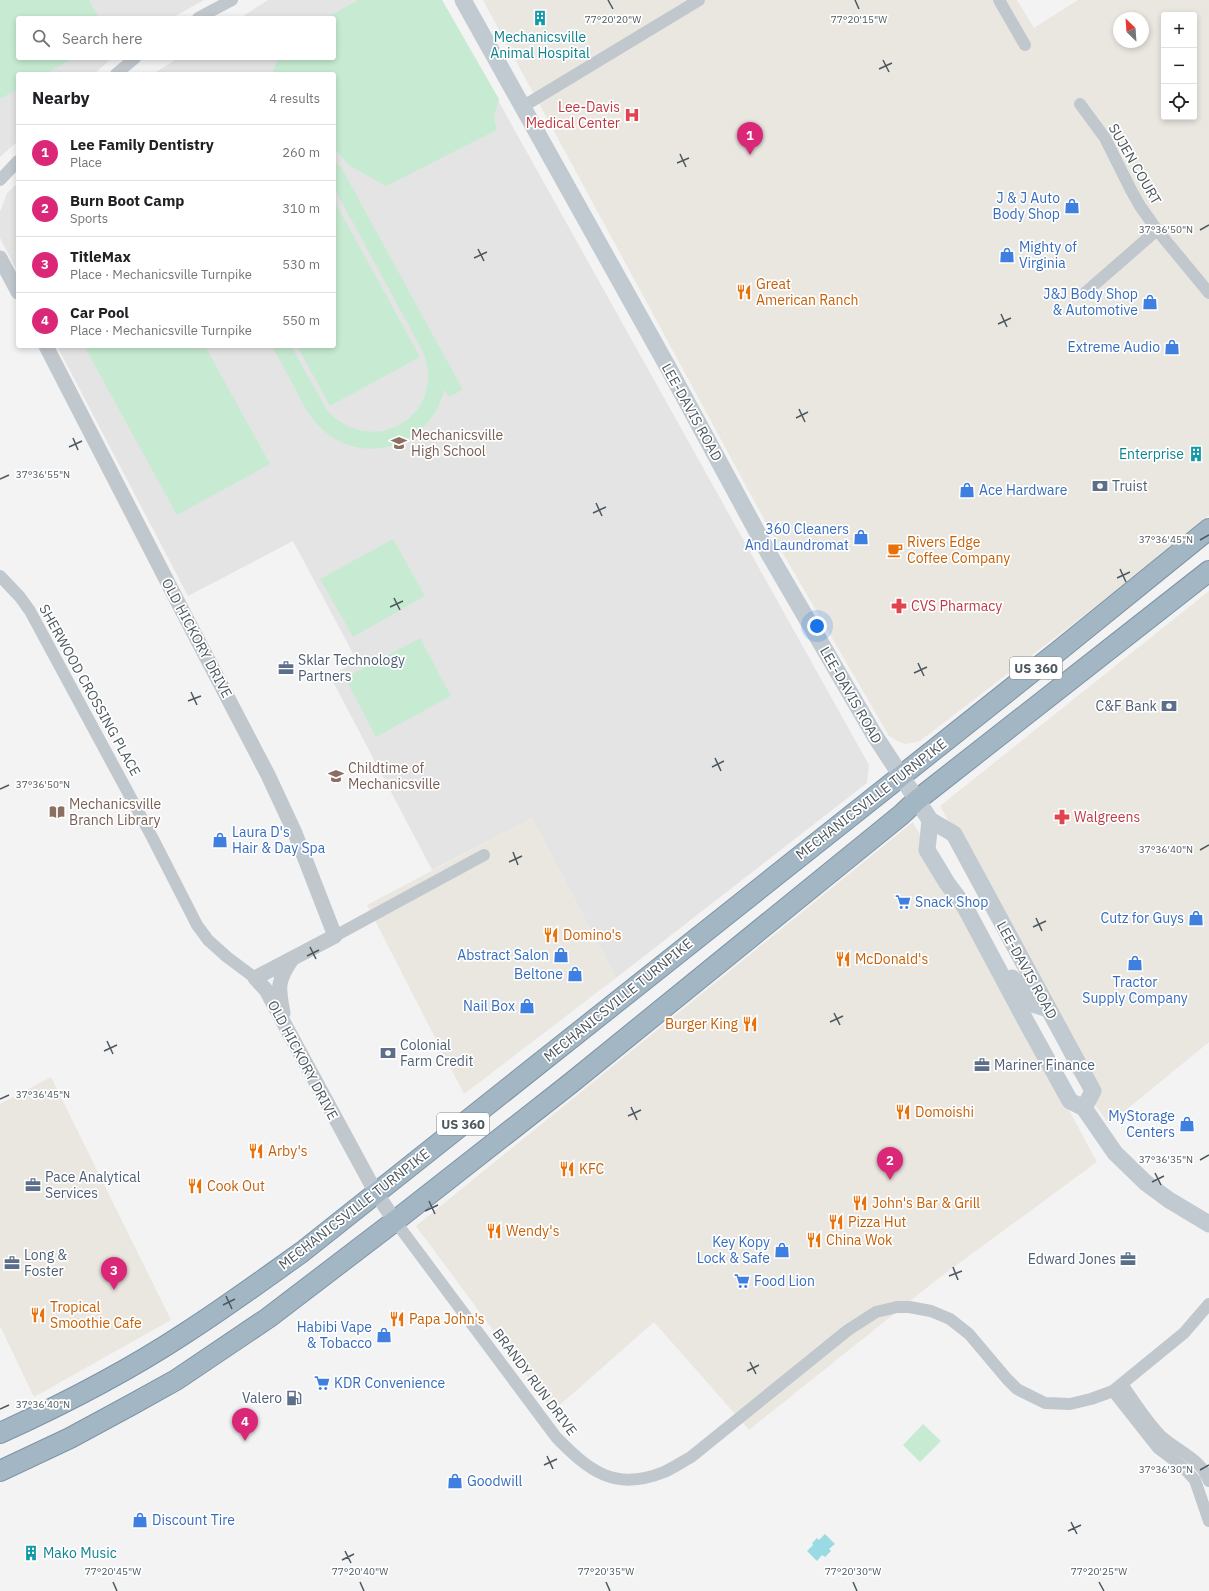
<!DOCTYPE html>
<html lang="en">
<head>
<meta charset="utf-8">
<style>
	body { margin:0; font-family:"IBM Plex Sans",sans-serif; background:#f2f2f2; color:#202124 }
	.controls { position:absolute; right:12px; top:12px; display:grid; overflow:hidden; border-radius:4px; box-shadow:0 2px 6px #0003 }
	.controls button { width:36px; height:36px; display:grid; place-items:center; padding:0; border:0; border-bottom:1px solid #e0e0e0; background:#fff; color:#202124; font:20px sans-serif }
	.compass { position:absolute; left:1113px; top:12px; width:36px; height:36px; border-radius:50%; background:#fff; box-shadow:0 2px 6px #0003; rotate:335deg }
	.you { position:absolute; left:817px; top:626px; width:14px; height:14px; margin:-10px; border:3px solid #fff; border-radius:50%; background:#1a73e8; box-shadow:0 0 0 6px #1a73e833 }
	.badge { display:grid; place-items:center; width:26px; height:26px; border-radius:50%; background:#db2777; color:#fff; font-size:13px; font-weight:700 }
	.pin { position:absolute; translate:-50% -33px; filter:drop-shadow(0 1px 2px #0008) }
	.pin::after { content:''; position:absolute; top:21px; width:14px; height:12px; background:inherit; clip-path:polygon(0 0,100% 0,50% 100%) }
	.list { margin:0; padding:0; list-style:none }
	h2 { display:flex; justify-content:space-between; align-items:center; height:52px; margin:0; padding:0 16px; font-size:17px }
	h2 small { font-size:13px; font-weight:400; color:#757577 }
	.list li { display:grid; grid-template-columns:26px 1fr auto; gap:12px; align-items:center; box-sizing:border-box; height:56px; padding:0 16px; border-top:1px solid #e0e0e0 }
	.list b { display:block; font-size:15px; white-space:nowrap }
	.list p { margin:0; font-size:13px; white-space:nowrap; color:#757577 }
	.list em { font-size:13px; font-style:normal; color:#757577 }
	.icon { flex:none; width:22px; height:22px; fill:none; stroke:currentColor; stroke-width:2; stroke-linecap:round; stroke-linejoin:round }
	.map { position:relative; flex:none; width:1209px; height:1591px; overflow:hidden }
	.search { position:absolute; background:#fff; box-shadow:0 2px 6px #0003; left:16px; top:16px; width:320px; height:44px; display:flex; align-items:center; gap:10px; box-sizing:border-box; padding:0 14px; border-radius:4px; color:#757577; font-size:15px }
	.panel { position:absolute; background:#fff; box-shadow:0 2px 6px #0003; left:16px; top:72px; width:320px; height:276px; border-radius:4px }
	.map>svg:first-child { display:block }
	.commercial { fill:#eae7e1; fill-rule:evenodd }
	.education { fill:#e5e4e4 }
	.green { fill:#c7ebd2 }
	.water { fill:#9adae3 }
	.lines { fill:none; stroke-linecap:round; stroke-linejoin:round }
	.trunk-casing { stroke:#7c94a6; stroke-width:22 }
	.minor { stroke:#c0c7cd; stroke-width:12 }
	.tertiary { stroke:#c0c7cd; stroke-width:15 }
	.secondary { stroke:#c1cad1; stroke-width:17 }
	.trunk { stroke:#a3b6c4; stroke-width:20 }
	.ticks { fill:none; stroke:#4c575e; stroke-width:1.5 }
	.labels { text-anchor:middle; stroke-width:3.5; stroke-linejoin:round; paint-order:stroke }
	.shield { fill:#fff; stroke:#82898e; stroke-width:1 }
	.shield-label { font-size:13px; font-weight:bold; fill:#4c575e }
	.culture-label { font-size:14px; fill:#0d838f; stroke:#fff }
	.health-label { font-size:14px; fill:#be3a42; stroke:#fff; text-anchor:start }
	.street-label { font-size:14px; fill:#4c575e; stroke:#fff }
	.shop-label { font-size:14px; fill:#366cbe; stroke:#fff; text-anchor:end }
	.food-label { font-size:14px; fill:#c56008; stroke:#fff; text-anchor:start }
	.education-label { font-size:14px; fill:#785e54; stroke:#fff; text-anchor:start }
	.service-label { font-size:14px; fill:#4e5e75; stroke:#fff; text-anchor:start }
	.ticks-label { font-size:10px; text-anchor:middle; fill:#4c575e; stroke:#fff; stroke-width:3.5; stroke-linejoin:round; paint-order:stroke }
</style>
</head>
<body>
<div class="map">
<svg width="1209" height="1591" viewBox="0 0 1209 1591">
	<rect width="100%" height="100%" fill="#f4f3f3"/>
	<path class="commercial" d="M483,0h534l17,28 44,-28h131v515l-96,78 -193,148 -14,3 -7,-2 -10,-6 -111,-191zM1164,15h30v102h-30zM1119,18h24v24h-24z
		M1209,591v451l-100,82 -37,-51 -69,-152 -63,-115z
		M532,818l84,160 -152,116 -97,-189z
		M913,822l184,340 -158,116 -190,152 -95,-108 -101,89 -137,-185z
		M51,1077l120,243 -137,77 -34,-71v-222z"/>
	<path class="education" d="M0,0h204l-32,18h-154v40h94l-18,16h-76v67l-18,16z
		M268,0h174l427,765 -2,18 -251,195 -84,-160 -100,52 -102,-194 27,-15 -64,-120 -105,55 -131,-250h277v-272h-181l25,-16h156v-40h-94z
		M18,183v90l-18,-35v-26l7,-19z"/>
	<path class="green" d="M0,0h89l10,18h-81v40h56l-29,16h-27v15l-18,10z
		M358,0h84l57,99 -5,18 3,13 -111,56 -36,-20 -16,-17v-75h-61l-1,-1 7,-15h55v-40h-8z
		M334,161l8,7 4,8 117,214 -14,7 -5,-7c-7,37 -46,64 -83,58 -23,-3 -42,-18 -54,-37l-35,-65h19l36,64c46,51 121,4 96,-58l-89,-164z
		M334,200l86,157 -90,49 -33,-60h37z
		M84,346h121l65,118 -93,51z
		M393,539l32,57 -72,41 -33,-58z
		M420,638l31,58 -75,41 -31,-59z
		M923,1424l18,17 -21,21 -17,-17z"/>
	<path class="water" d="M825,1534l10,10 -6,5 2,2 -6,6 -3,-2 -5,6 -10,-10 6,-6 -1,-2 5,-5 2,2z"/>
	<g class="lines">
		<defs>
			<path id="trunk" d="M0,1433c64,-29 128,-62 187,-101 39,-25 77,-53 115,-80l759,-603 148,-120
				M0,1471l70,-33 61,-33 45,-25 92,-62 127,-97 176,-138 330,-268 16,-15 292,-229"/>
		</defs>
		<use href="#trunk" class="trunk-casing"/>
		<path class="minor" d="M999,0l26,45
			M198,18l34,-18
			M116,74l19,-16
			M1080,104l25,34 26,52 9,16 17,24 52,63
			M522,107l177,-107
			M0,180l18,-19
			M1086,292l71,-62
			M0,576l20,21 10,14 122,226 45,88 11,15 19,17 28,21
			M335,936l149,-81
			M395,1221l161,216c33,34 59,55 108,35 9,-4 18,-10 27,-15l157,-127 28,-18 21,-5h12l22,4 19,8 19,15 38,45 10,10 28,14 25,1 21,-5 22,-8 71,-58 25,-29
			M1122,1384c11,16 25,38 38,51 17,16 41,23 49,46
			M1113,1391l45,57 25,19 12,13 14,41"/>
		<path class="tertiary" d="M0,258l18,34
			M46,346l138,268 84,161 27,58 40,103 -80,42 11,12 110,203 19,28
			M283,1013c-5,-26 -6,-32 9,-54"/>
		<path class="secondary" d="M463,0l206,369 100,185 106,182 55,84 24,14 139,257 -9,17
			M930,820l-3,30 20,33 18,24 63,118 42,76 14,7 31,45 31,30 23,17 40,24
			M1012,978l20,26 16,5"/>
		<use href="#trunk" class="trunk"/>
	</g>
	<path class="ticks" d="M608,0l5,9M855,0l4,9M883,60l6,12M879,69l13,-6M680,154l6,13M677,163l12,-5M1200,230l9,-5M478,249l6,12M474,258l13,-6M1001,314l6,13M998,324l13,-6M799,409l6,13M796,418l12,-6M73,438l5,12M69,447l13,-6M0,479l9,-4M596,503l6,13M593,513l13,-6M1200,540l9,-5M1120,569l6,13M1117,578l13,-6M394,598l6,12M390,607l13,-6M918,663l6,13M914,673l13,-6M191,692l6,13M188,701l13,-5M715,758l6,13M712,767l12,-6M0,789l9,-4M1200,850l9,-5M513,852l5,13M509,862l13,-6M1036,918l6,13M1033,927l13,-6M310,947l6,12M307,956l12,-6M834,1013l6,12M830,1022l13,-6M107,1041l6,13M104,1051l13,-6M0,1099l9,-4M631,1107l6,13M628,1116l13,-6M1200,1160l9,-5M1155,1173l6,12M1152,1182l12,-6M429,1201l6,13M425,1211l13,-6M953,1267l5,13M949,1276l13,-5M226,1296l6,13M223,1305l12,-6M750,1362l6,12M747,1371l12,-6M0,1409l9,-4M547,1456l6,13M544,1465l13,-6M1200,1470l9,-5M1071,1522l6,12M1068,1531l13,-6M345,1551l6,12M342,1560l12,-6M113,1582l4,9M360,1582l4,9M606,1582l4,9M853,1582l4,9M1099,1582l5,9"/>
	<defs>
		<symbol id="building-bare" viewBox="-9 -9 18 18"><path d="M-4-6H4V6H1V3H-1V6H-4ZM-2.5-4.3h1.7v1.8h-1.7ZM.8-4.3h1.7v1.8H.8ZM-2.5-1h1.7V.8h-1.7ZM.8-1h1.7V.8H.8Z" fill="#0f9aa8" stroke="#fff" stroke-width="2.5" paint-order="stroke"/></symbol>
		<symbol id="hospital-bare" viewBox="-9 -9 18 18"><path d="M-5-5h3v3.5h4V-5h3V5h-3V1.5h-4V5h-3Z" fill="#e0444e" stroke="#fff" stroke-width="2.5" paint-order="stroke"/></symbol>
		<symbol id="shop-bare" viewBox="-9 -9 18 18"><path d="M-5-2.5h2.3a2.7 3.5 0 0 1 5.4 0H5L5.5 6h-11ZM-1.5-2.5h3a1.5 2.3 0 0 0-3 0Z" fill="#3f7fe0" stroke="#fff" stroke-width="2.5" paint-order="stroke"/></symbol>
		<symbol id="restaurant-bare" viewBox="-9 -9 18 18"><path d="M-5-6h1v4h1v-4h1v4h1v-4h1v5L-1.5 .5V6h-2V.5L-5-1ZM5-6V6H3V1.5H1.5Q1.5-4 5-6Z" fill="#e8710a" stroke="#fff" stroke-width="2.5" paint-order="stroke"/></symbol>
		<symbol id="school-bare" viewBox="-9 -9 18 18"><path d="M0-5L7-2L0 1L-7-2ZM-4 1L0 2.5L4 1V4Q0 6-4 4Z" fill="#8d6e63" stroke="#fff" stroke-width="2.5" paint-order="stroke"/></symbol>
		<symbol id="bank-bare" viewBox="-9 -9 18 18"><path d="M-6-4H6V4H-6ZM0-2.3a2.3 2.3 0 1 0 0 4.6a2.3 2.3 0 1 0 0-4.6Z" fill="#5c6f8a" stroke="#fff" stroke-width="2.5" paint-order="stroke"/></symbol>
		<symbol id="cafe-bare" viewBox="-9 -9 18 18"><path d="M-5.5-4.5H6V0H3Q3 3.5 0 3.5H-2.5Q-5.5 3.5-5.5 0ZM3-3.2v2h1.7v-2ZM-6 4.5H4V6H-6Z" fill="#e8710a" stroke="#fff" stroke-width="2.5" paint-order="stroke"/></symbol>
		<symbol id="pharmacy-bare" viewBox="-9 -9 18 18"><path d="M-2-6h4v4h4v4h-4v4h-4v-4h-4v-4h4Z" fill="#e0444e" stroke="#fff" stroke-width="2.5" paint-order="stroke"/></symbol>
		<symbol id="office-bare" viewBox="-9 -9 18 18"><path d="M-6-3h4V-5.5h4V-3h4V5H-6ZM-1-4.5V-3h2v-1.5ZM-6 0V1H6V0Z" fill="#5c6f8a" stroke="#fff" stroke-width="2.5" paint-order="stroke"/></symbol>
		<symbol id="library-bare" viewBox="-9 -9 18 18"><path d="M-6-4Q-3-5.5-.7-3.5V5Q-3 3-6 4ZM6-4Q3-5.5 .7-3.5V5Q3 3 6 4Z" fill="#8d6e63" stroke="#fff" stroke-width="2.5" paint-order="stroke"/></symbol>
		<symbol id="supermarket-bare" viewBox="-9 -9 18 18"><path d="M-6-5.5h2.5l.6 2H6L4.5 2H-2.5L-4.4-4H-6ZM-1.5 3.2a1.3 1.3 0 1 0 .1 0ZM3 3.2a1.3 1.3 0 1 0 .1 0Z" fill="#3f7fe0" stroke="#fff" stroke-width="2.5" paint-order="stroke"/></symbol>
		<symbol id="fuel-bare" viewBox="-9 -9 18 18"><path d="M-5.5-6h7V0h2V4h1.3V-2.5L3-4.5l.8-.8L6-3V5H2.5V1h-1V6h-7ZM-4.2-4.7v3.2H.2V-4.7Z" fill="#5c6f8a" stroke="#fff" stroke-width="2.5" paint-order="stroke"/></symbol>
	</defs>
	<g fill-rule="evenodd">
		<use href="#building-bare" x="529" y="7" width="22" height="22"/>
		<use href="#hospital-bare" x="621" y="104" width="22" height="22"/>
		<use href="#shop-bare" x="1061" y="195" width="22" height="22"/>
		<use href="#shop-bare" x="996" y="244" width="22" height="22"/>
		<use href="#restaurant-bare" x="733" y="281" width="22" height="22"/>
		<use href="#shop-bare" x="1139" y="291" width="22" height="22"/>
		<use href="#shop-bare" x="1161" y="336" width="22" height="22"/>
		<use href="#school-bare" x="388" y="432" width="22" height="22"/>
		<use href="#building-bare" x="1185" y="443" width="22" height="22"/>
		<use href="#bank-bare" x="1089" y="475" width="22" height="22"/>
		<use href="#shop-bare" x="956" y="479" width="22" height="22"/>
		<use href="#shop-bare" x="850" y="526" width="22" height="22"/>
		<use href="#cafe-bare" x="884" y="539" width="22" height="22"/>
		<use href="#pharmacy-bare" x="888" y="595" width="22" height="22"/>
		<use href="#office-bare" x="275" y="657" width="22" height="22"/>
		<use href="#bank-bare" x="1158" y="695" width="22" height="22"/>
		<use href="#school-bare" x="325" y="765" width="22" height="22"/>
		<use href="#library-bare" x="46" y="801" width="22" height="22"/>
		<use href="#pharmacy-bare" x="1051" y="806" width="22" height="22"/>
		<use href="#shop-bare" x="209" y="829" width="22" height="22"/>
		<use href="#supermarket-bare" x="892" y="891" width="22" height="22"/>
		<use href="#shop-bare" x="1185" y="907" width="22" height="22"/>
		<use href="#restaurant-bare" x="540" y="924" width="22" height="22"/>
		<use href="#shop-bare" x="550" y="944" width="22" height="22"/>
		<use href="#restaurant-bare" x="832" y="948" width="22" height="22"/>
		<use href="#shop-bare" x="1124" y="952" width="22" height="22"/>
		<use href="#shop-bare" x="564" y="963" width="22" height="22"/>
		<use href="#shop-bare" x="516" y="995" width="22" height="22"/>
		<use href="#restaurant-bare" x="739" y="1013" width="22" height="22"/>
		<use href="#bank-bare" x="377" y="1042" width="22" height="22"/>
		<use href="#office-bare" x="971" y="1054" width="22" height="22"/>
		<use href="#restaurant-bare" x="892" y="1101" width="22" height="22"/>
		<use href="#shop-bare" x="1176" y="1113" width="22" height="22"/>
		<use href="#restaurant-bare" x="245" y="1140" width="22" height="22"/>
		<use href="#restaurant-bare" x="556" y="1158" width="22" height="22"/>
		<use href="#office-bare" x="22" y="1174" width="22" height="22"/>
		<use href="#restaurant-bare" x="184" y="1175" width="22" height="22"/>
		<use href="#restaurant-bare" x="849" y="1192" width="22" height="22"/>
		<use href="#restaurant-bare" x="825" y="1211" width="22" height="22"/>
		<use href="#restaurant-bare" x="483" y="1220" width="22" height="22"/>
		<use href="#restaurant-bare" x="803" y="1229" width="22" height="22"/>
		<use href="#shop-bare" x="771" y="1239" width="22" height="22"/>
		<use href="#office-bare" x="1117" y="1248" width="22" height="22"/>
		<use href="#office-bare" x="1" y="1252" width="22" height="22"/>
		<use href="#supermarket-bare" x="731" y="1270" width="22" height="22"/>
		<use href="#restaurant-bare" x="27" y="1304" width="22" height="22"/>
		<use href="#restaurant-bare" x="386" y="1308" width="22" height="22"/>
		<use href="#shop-bare" x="373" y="1324" width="22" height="22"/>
		<use href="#supermarket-bare" x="311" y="1372" width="22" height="22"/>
		<use href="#fuel-bare" x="283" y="1387" width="22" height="22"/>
		<use href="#shop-bare" x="444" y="1470" width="22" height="22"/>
		<use href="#shop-bare" x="129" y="1509" width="22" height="22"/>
		<use href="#building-bare" x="20" y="1542" width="22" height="22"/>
	</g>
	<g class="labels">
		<g class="shield">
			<rect x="1010" y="657" width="52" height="22" rx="3"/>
			<rect x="437" y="1113" width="52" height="22" rx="3"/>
		</g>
		<g class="shield-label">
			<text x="1036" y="673">US 360</text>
			<text x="463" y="1129">US 360</text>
		</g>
		<g class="culture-label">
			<text x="540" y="42">Mechanicsville<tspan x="540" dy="16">Animal Hospital</tspan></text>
			<text x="1184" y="459" text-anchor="end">Enterprise</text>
			<text x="43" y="1558" text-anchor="start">Mako Music</text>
		</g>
		<g class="health-label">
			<text x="620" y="112" text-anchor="end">Lee-Davis<tspan x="620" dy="16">Medical Center</tspan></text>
			<text x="911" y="611">CVS Pharmacy</text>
			<text x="1074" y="822">Walgreens</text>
		</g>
		<g class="street-label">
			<text transform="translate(1135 164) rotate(60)" y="5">SUJEN COURT</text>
			<text transform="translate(692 412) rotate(61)" y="5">LEE-DAVIS ROAD</text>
			<text transform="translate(197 638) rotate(62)" y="5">OLD HICKORY DRIVE</text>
			<text transform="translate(90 690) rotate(61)" y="5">SHERWOOD CROSSING PLACE</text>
			<text transform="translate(851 695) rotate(60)" y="5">LEE-DAVIS ROAD</text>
			<text transform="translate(871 799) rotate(-38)" y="5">MECHANICSVILLE TURNPIKE</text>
			<text transform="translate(1027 970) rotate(61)" y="5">LEE-DAVIS ROAD</text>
			<text transform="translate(618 1000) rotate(-39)" y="5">MECHANICSVILLE TURNPIKE</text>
			<text transform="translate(303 1060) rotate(62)" y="5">OLD HICKORY DRIVE</text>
			<text transform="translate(354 1209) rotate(-38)" y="5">MECHANICSVILLE TURNPIKE</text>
			<text transform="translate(535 1382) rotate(53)" y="5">BRANDY RUN DRIVE</text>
		</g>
		<g class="shop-label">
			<text x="1060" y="203">J &amp; J Auto<tspan x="1060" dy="16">Body Shop</tspan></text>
			<text x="1019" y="252" text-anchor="start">Mighty of<tspan x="1019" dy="16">Virginia</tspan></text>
			<text x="1138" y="299">J&amp;J Body Shop<tspan x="1138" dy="16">&amp; Automotive</tspan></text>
			<text x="1160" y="352">Extreme Audio</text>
			<text x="979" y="495" text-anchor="start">Ace Hardware</text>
			<text x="849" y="534">360 Cleaners<tspan x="849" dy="16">And Laundromat</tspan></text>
			<text x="232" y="837" text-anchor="start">Laura D's<tspan x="232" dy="16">Hair &amp; Day Spa</tspan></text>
			<text x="915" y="907" text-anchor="start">Snack Shop</text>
			<text x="1184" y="923">Cutz for Guys</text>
			<text x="549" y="960">Abstract Salon</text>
			<text x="563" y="979">Beltone</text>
			<text x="1135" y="987" text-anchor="middle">Tractor<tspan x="1135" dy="16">Supply Company</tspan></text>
			<text x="515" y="1011">Nail Box</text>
			<text x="1175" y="1121">MyStorage<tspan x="1175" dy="16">Centers</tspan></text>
			<text x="770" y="1247">Key Kopy<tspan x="770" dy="16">Lock &amp; Safe</tspan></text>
			<text x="754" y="1286" text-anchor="start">Food Lion</text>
			<text x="372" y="1332">Habibi Vape<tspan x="372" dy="16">&amp; Tobacco</tspan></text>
			<text x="334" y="1388" text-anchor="start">KDR Convenience</text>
			<text x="467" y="1486" text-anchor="start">Goodwill</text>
			<text x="152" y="1525" text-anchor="start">Discount Tire</text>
		</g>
		<g class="food-label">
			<text x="756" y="289">Great<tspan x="756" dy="16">American Ranch</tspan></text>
			<text x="907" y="547">Rivers Edge<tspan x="907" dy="16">Coffee Company</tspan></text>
			<text x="563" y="940">Domino's</text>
			<text x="855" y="964">McDonald's</text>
			<text x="738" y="1029" text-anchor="end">Burger King</text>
			<text x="915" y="1117">Domoishi</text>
			<text x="268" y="1156">Arby's</text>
			<text x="579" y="1174">KFC</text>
			<text x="207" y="1191">Cook Out</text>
			<text x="872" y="1208">John's Bar &amp; Grill</text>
			<text x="848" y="1227">Pizza Hut</text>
			<text x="506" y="1236">Wendy's</text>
			<text x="826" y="1245">China Wok</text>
			<text x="50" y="1312">Tropical<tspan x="50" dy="16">Smoothie Cafe</tspan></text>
			<text x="409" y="1324">Papa John's</text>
		</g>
		<g class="education-label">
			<text x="411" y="440">Mechanicsville<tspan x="411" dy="16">High School</tspan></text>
			<text x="348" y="773">Childtime of<tspan x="348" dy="16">Mechanicsville</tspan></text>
			<text x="69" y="809">Mechanicsville<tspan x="69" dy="16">Branch Library</tspan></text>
		</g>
		<g class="service-label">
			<text x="1112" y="491">Truist</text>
			<text x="298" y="665">Sklar Technology<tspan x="298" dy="16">Partners</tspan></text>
			<text x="1157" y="711" text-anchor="end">C&amp;F Bank</text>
			<text x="400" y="1050">Colonial<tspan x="400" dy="16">Farm Credit</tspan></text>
			<text x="994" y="1070">Mariner Finance</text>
			<text x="45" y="1182">Pace Analytical<tspan x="45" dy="16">Services</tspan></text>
			<text x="24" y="1260">Long &amp;<tspan x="24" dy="16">Foster</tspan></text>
			<text x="1116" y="1264" text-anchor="end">Edward Jones</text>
			<text x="282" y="1403" text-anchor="end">Valero</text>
		</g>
	</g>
	<g class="ticks-label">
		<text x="859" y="23">77°20'15"W</text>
		<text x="613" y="23">77°20'20"W</text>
		<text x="1166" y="233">37°36'50"N</text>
		<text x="43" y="478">37°36'55"N</text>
		<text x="1166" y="543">37°36'45"N</text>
		<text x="43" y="788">37°36'50"N</text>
		<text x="1166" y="853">37°36'40"N</text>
		<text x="43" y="1098">37°36'45"N</text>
		<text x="1166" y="1163">37°36'35"N</text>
		<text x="43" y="1408">37°36'40"N</text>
		<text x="1166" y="1473">37°36'30"N</text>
		<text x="113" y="1575">77°20'45"W</text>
		<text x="360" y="1575">77°20'40"W</text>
		<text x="606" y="1575">77°20'35"W</text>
		<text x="853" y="1575">77°20'30"W</text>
		<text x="1099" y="1575">77°20'25"W</text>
	</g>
</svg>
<div class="controls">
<button>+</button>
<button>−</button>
<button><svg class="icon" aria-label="locate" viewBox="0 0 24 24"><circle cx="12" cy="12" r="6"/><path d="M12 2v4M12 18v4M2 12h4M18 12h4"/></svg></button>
</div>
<svg class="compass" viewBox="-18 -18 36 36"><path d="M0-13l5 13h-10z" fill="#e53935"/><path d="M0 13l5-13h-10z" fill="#757577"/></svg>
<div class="you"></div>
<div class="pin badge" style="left:750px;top:155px">1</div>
<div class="pin badge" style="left:890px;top:1180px">2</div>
<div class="pin badge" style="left:114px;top:1290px">3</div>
<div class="pin badge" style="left:245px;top:1441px">4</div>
<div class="search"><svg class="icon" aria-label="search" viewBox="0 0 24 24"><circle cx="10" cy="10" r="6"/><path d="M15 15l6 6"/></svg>Search here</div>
<section class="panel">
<h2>Nearby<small>4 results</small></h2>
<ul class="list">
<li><span class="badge">1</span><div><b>Lee Family Dentistry</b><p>Place</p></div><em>260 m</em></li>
<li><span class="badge">2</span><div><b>Burn Boot Camp</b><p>Sports</p></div><em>310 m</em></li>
<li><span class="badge">3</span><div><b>TitleMax</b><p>Place · Mechanicsville Turnpike</p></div><em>530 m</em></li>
<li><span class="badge">4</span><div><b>Car Pool</b><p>Place · Mechanicsville Turnpike</p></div><em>550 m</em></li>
</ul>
</section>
</div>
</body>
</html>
